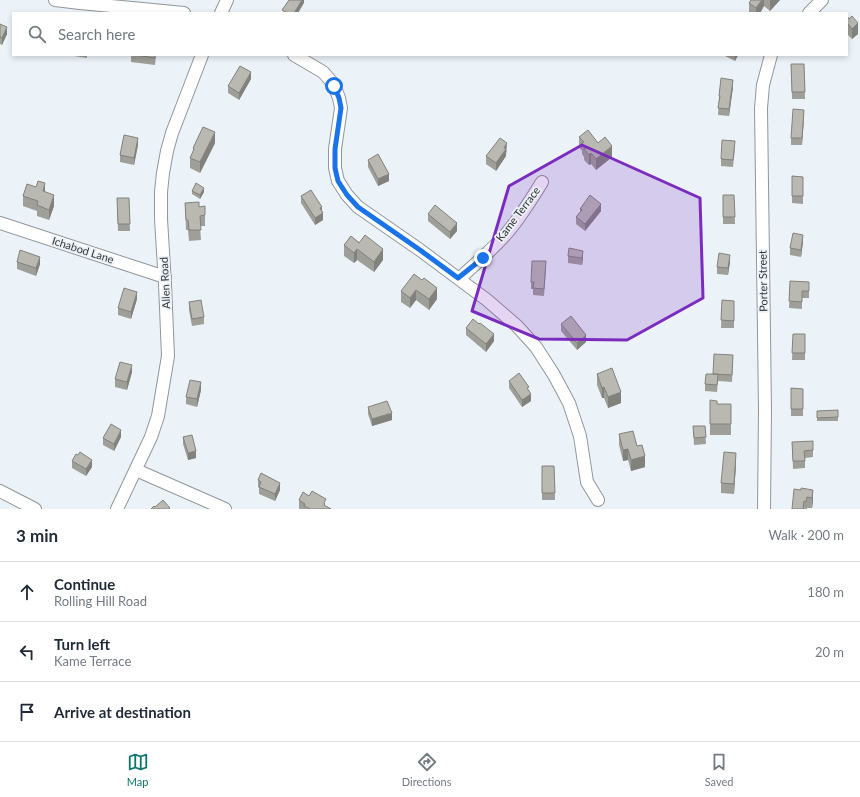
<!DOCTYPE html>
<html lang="en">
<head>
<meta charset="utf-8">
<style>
	body { margin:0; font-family:Lato,sans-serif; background:#f2f2f3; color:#1f2937 }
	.stop { position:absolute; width:12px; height:12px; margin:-9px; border:3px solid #1a73e8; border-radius:50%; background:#fff }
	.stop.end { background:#1a73e8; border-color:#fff; box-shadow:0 1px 4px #0008 }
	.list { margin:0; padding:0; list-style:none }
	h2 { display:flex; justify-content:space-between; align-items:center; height:52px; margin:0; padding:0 16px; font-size:17px }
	h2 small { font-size:13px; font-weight:400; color:#747a83 }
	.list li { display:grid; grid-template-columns:26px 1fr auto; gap:12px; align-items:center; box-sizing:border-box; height:60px; padding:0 16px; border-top:1px solid #e0e1e3 }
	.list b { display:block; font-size:15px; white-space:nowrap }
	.list p { margin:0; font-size:13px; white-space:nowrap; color:#747a83 }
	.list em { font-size:13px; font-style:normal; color:#747a83 }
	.icon { flex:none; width:22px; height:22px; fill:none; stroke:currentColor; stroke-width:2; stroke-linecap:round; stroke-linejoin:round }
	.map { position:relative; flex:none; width:860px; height:509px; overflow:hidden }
	.search { position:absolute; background:#fff; box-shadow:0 2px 6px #0003; left:12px; right:12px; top:12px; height:44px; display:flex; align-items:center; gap:10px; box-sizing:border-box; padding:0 14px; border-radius:0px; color:#747a83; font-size:15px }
	.sheet { height:232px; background:#fff }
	nav { display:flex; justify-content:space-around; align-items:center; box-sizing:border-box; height:56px; border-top:1px solid #e0e1e3; background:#fff; font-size:11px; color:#747a83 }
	nav a { display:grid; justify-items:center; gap:2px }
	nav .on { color:#0f766e }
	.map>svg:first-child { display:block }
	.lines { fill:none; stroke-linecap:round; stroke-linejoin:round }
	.minor-casing { stroke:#90969b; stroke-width:14 }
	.minor { stroke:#fff; stroke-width:12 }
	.wall { fill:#9f9f99 }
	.shaded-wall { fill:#82827d }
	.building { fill:#b9b9b2; stroke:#82827d }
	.route { stroke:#1a73e8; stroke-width:5 }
	.marked { fill:#7b2cbf; fill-opacity:0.2; stroke:#7b2cbf; stroke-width:3; stroke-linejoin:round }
	.labels { text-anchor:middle; stroke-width:3.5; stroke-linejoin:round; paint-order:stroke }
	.street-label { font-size:11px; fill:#333537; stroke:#ecf3f8 }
</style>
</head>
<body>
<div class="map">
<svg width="860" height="509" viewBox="0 0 860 509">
	<rect width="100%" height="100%" fill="#ecf3f8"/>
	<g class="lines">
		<defs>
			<path id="minor" d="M55,0l25,3 104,10
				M221,13l6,-13
				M809,13l13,-13
				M294,55l29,17 7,8 4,5 5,13 2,10 -6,41v19l3,13 9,14 11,12 62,43 67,50 30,26 19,21 18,28 15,28 11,33 7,46 11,18
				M0,223l165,54
				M459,279c16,-15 33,-29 47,-45 14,-16 25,-34 36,-52
				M136,470l89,39
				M0,491l35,18
				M117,509l34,-72 7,-21 10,-60 -3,-72 -4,-65v-27l2,-19 4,-22 5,-18 30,-78
				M764,509l1,-99 -4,-302 2,-23 8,-30"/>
		</defs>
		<use href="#minor" class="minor-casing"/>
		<use href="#minor" class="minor"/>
	</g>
	<path class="wall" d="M751,0h29l-10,11 -6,-5 -4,7h-11v-10z
		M847,16l11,18 -6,5 -4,-4z
		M0,24l7,10 -5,11 -2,-1z
		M74,55h13v3l-13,-2z
		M131,55h25l-1,10 -24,-3z
		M723,55h15l-3,6z
		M791,64h13l1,35h-13z
		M251,79l-12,21 -11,-7v-7z
		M733,87l-4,29 -11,-1 1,-19z
		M804,117l-2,28h-11v-7z
		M579,137l19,6 14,14 -16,13 -5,-6 -2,1 -5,-5v-3l-2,-3v-3l-3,-4z
		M215,143l-15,30 -10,-5v-10l3,-6v-4z
		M138,145l-4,20 -14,-3v-7z
		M735,148l-2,19 -12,-1v-7z
		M506,151v5l-10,15 -10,-7v-8l21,-5z
		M368,160l21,21 -11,5 -10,-19z
		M792,176l11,1v27l-11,-1z
		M192,191l12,1 -4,7 -8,-5z
		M45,192l9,14 -5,14 -12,-4v-5l-14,-5v-10z
		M723,195h11l1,29h-12z
		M301,196l22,24 -8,5 -14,-22z
		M129,198l1,33h-12l-1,-26z
		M185,203l14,4 6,8v11h-5l1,14 -12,1 -1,-11h-2z
		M580,209l21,2 -16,20 -9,-7v-7l4,-5z
		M428,214l29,17 -7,8 -22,-18z
		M351,236l32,24 -9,12 -17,-12 -3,3 -10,-7v-11z
		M803,242l-2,15 -11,-2v-7z
		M568,256l15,2 -1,7 -14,-2z
		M17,262l23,2 -4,12 -19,-7z
		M730,262l-2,13 -11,-1v-7z
		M546,269l-2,27 -11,-1v-6h-2v-7z
		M422,280l15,19 -8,11 -13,-10 -6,8 -9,-6v-11z
		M790,281l19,1v16h-7v11l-13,-1z
		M137,299l-6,20 -13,-4v-7z
		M722,300l12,1v27h-13z
		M189,302l15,15v7l-12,2 -3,-16z
		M479,324l15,17 -8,11 -20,-17v-7z
		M561,324l25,18 -9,8 -16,-19z
		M793,334h12v26h-13z
		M733,362l-1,20 -14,-1 -1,11 -12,-1v-7l8,-10z
		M132,372l-5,18 -12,-3v-8z
		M597,374l24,29 -13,5 -4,-10h-2l-5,-13z
		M509,381l20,9 2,11 -9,6 -13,-19z
		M791,388l12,1v27h-12z
		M201,390l-4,17 -11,-3v-7z
		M710,400l7,4h14v31h-21z
		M368,407l24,13 -20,6 -4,-12z
		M838,410v11h-21v-10z
		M693,426h12l1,18 -12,1z
		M619,434l18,12 8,21 -14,4 -3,-11 -5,1 -4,-16z
		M121,437l-7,14 -11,-6v-7z
		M183,437l13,21 -8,2 -5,-16z
		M792,442l21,8v7l-8,1v10l-12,1z
		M72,461l20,6 -6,9 -14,-8z
		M736,464l-2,30 -13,-1v-10z
		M542,466h12l1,34h-13z
		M258,480l22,10 -5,11 -16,-7v-6l-1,-1z
		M801,490h12v11l-1,7h-5v1h-15z
		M299,500l27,6 5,3h-32z"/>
	<path class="shaded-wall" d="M302,0h2v3l-6,10h-4z
		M762,0h2v6l-4,7h-4v-5z
		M771,0h9l-10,11v-10z
		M858,23v11l-6,5v-10z
		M848,24v11h-1v-10z
		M7,27v7l-5,11v-7z
		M735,55h3l-3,6z
		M251,72v7l-12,21v-7z
		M733,80v7l-4,29v-7z
		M804,110v7l-2,28v-7z
		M215,132v11l-15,30v-11z
		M138,138v7l-4,20v-7z
		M507,143l-1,13 -10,15v-8l8,-15z
		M612,146v11l-16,13v-11z
		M591,153v11l-2,1v-10z
		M389,174v7l-11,5v-7z
		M45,183v11l-2,-3z
		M204,188v4l-4,7v-4z
		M54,195v11l-5,14v-10z
		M601,204v7l-16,20v-7z
		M322,207v7l1,-1v7l-8,5v-7l5,-10z
		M457,223v8l-7,8v-7z
		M803,235v7l-2,15v-7z
		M357,249v11l-3,3v-10z
		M383,249v11l-9,12v-10z
		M583,251v7l-1,7v-7z
		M730,255v7l-2,13v-7z
		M40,257v7l-4,12v-8z
		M437,288v11l-8,11v-11z
		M416,290v10l-6,8v-10z
		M137,292v7l-6,20v-7z
		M494,334v7l-8,11v-8z
		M586,335v7l-9,8v-7z
		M132,365v7l-5,18v-8z
		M201,382v8l-4,17v-8z
		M604,387v11h-2v-10z
		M621,392v11l-13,5v-11z
		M531,394v7l-9,6v-7z
		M392,413v7l-20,6v-7z
		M121,430v7l-7,14v-7z
		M628,449v11l-5,1v-11z
		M196,451v7l-8,2v-7z
		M736,453v11l-2,30v-10z
		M645,456v11l-14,4v-11z
		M92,460v7l-6,9v-7z
		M280,483v7l-5,11v-7z
		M813,490v11l-1,7v-10z"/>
	<path class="building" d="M289,0h13l-8,13h-7l-5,-3z
		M751,0h11l-6,8 -7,-5z
		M847,16l2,3 3,-3 6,7 -6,6 -4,-5 -1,1z
		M0,24l7,3 -5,11 -2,-1z
		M136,55h19v3z
		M791,64h13l1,28h-13z
		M240,66l11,6 -12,21 -11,-7z
		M721,78l12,2 -4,29 -11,-1 2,-12h-1z
		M793,109l11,1 -2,28h-11z
		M203,127l12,5 -15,30 -10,-4 4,-9 -1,-1z
		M588,130l10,13 7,-6 7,9 -16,13 -5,-6 -2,2 -5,-6 2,-1 -4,-5 2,-1 -5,-5z
		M124,135l14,3 -4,20 -14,-3z
		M500,138l7,5 -3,5 2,1 -10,14 -10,-7z
		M722,140l13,1 -2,19 -12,-1z
		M378,154l11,20 -11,5 -10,-19z
		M792,176l11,1v19h-11z
		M38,181l7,2 -2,8 11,4 -5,15 -12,-5 1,-4 -15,-5 4,-12 9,3z
		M196,183l8,5 -4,7 -8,-4z
		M311,190l11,17 -2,1 3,5 -8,5 -14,-22z
		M590,195l11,9 -16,20 -9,-7 6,-7 -2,-1z
		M723,195h11l1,22h-12z
		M117,198h12l1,26h-12z
		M199,202v5l6,-1v9l-5,1 1,14h-12l-1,-10h-2l-1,-17z
		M435,205l22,18 -7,9 -22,-18z
		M793,233l10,2 -2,15 -11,-2z
		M365,235l18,14 -9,13 -17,-13 -3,4 -10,-8 7,-9 8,7z
		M569,248l14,3 -1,7 -14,-2z
		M20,250l20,7 -4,11 -19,-6z
		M719,253l11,2 -2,13 -11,-1z
		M532,261h14l-2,28 -11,-1 1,-6h-3z
		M414,274l8,6 2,-2 13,10 -8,11 -13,-9 -6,8 -9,-7z
		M790,281l19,1v9h-7v11l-13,-1z
		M124,288l13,4 -6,20 -13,-4z
		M201,300l3,17 -12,2 -3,-17z
		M722,300l12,1v20l-13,-1z
		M571,316l15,19 -9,8 -16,-19z
		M473,319l6,5 1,-1 14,11 -8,10 -20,-16z
		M793,334h12v19h-13z
		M714,354l19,1 -1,20 -19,-1z
		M120,362l12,3 -5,17 -12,-3z
		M612,368l9,24 -13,5 -4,-10 -2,1 -5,-14z
		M519,373l10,14 -2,1 4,6 -9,6 -13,-19z
		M706,374h12l-1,11 -12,-1z
		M190,380l11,2 -4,17 -11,-2z
		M791,388l12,1v20h-12z
		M710,400l7,1v3h14v20h-21z
		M387,401l5,12 -20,6 -4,-12z
		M838,410v7l-21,1v-7z
		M111,424l10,6 -7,14 -11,-6z
		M693,426h12l1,11 -12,1z
		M633,431l4,15 5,-1 3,11 -14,4 -3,-11 -5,1 -4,-16z
		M192,435l4,16 -8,2 -5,-16z
		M813,441v9l-9,1 1,10h-12l-1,-19z
		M80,452l12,8 -6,9 -14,-8 4,-7 2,1z
		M724,452l12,1 -2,31 -13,-1z
		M542,466h12l1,27h-13z
		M261,473l19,10 -5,11 -16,-7 2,-5 -3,-2z
		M801,488l12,2 -1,8 -5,-1 -1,5 -2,-1 -1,8h-11l2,-20 7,1z
		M312,491l14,8 -2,4 1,1 -1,1 7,4h-21l-6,-3 1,-2 -6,-4 4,-8 6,4z
		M163,500l7,8 -2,1h-17l3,-3 1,1z"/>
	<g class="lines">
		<path class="route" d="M334,86l5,12 2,10 -6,41v19l3,13 9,14 11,12 62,43 38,28 25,-20"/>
	</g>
	<path class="marked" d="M582,145l118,53 3,100 -76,42 -88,-1 -67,-28 37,-125z"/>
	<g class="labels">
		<g class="street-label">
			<text transform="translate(518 214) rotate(-53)" y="4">Kame Terrace</text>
			<text transform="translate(83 250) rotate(18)" y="4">Ichabod Lane</text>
			<text transform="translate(763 281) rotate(-91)" y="4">Porter Street</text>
			<text transform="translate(165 283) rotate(-93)" y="4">Allen Road</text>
		</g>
	</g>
</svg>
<div class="stop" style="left:334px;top:86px"></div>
<div class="stop end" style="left:483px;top:258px"></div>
<div class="search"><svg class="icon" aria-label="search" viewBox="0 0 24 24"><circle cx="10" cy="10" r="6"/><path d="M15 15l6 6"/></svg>Search here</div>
</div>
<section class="sheet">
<h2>3 min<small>Walk · 200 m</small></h2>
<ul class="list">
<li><svg class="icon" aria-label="ahead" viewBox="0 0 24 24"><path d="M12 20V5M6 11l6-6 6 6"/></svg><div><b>Continue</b><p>Rolling Hill Road</p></div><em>180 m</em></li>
<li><svg class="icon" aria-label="left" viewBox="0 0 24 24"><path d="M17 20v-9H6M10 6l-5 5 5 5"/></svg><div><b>Turn left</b><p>Kame Terrace</p></div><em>20 m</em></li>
<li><svg class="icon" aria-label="arrive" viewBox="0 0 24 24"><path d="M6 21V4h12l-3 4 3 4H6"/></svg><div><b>Arrive at destination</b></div></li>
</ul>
</section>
<nav>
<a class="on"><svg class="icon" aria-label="map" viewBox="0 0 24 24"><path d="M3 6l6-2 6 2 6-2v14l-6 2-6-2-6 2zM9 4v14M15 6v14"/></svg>Map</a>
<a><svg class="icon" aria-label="directions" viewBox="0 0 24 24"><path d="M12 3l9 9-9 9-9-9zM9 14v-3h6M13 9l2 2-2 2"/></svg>Directions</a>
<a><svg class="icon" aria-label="saved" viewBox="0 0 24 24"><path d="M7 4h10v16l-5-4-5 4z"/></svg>Saved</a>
</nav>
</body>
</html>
